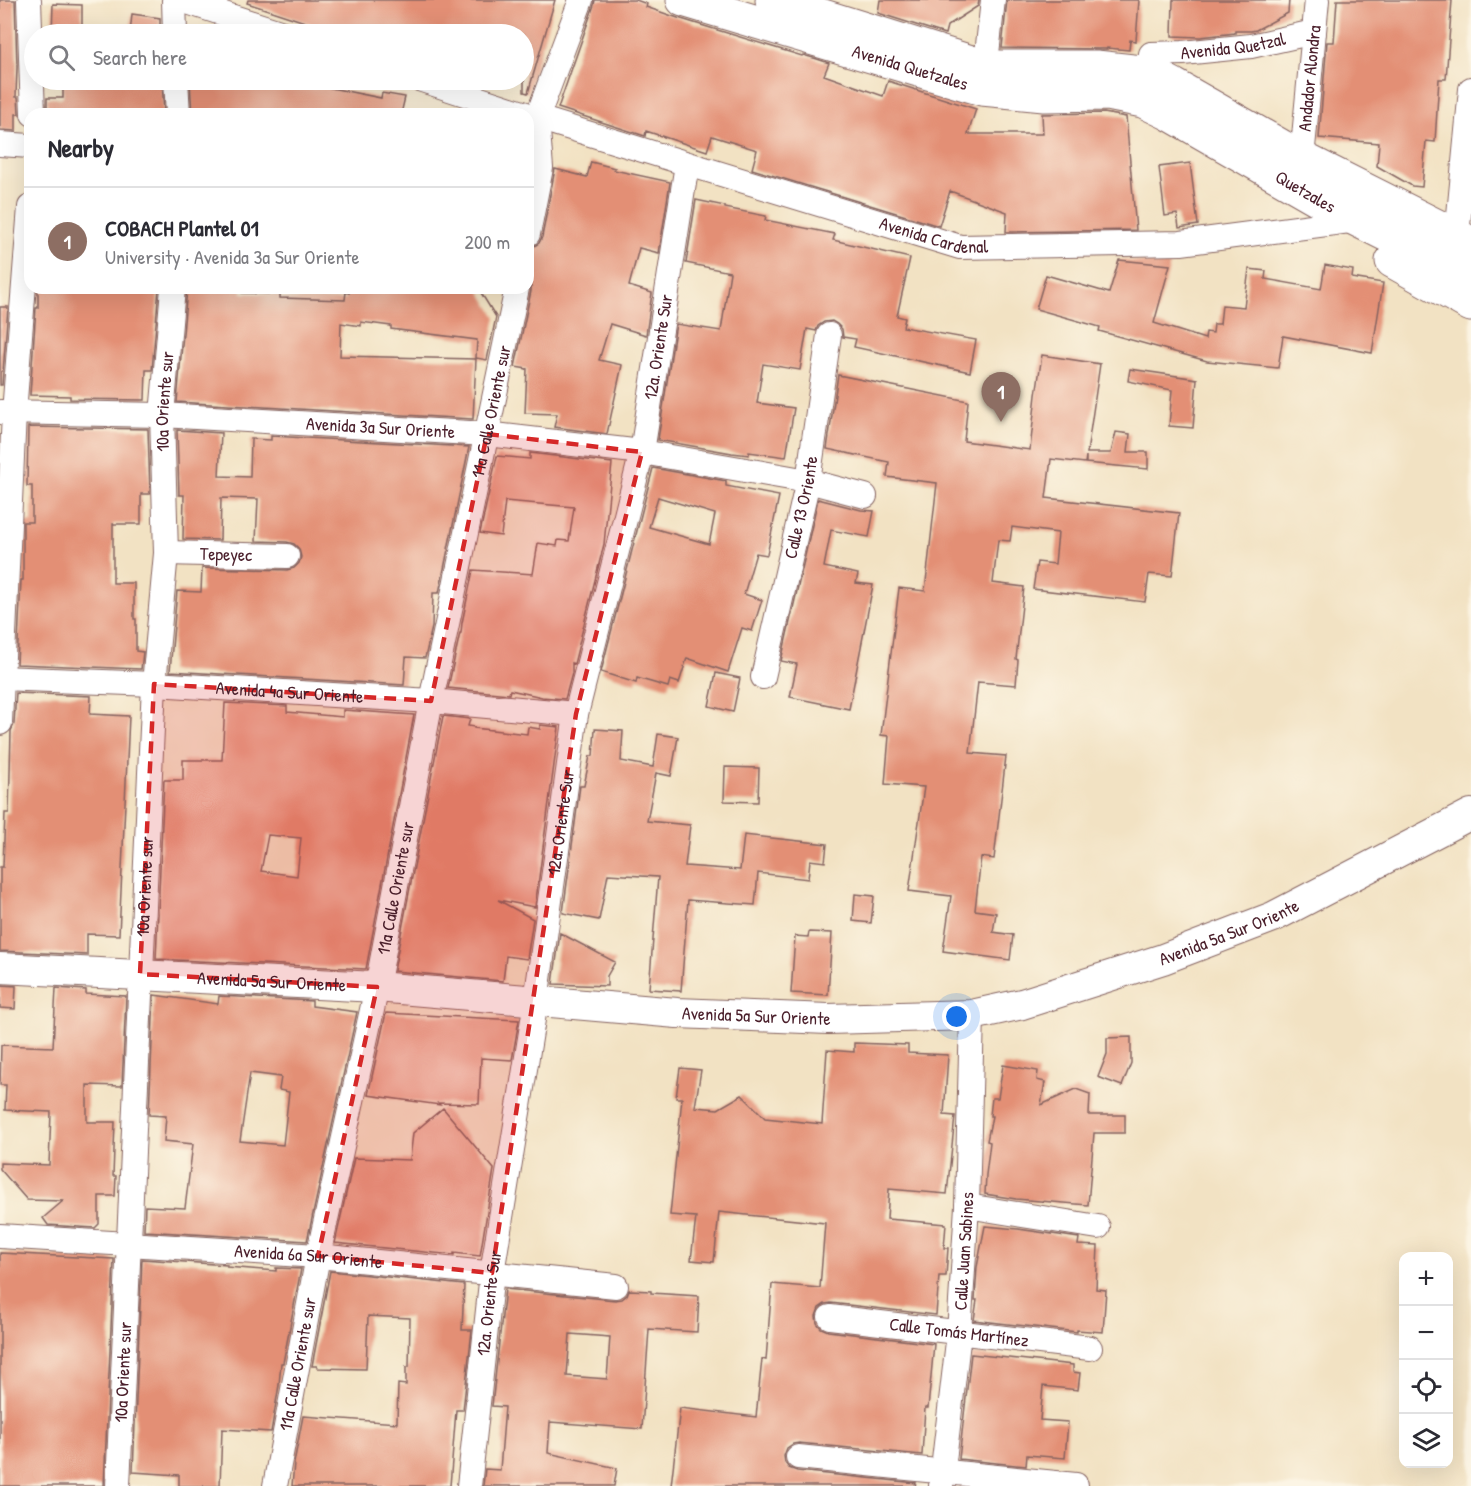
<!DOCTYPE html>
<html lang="en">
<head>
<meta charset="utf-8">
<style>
	body { margin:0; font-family:"Patrick Hand",sans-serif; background:#f7f7f7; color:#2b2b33 }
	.controls { position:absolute; right:18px; bottom:18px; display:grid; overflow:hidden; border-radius:12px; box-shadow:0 6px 24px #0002 }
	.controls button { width:54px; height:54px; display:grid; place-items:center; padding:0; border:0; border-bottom:2px solid #e1e1e2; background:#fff; color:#2b2b33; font:30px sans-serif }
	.you { position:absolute; left:957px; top:1017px; width:21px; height:21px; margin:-15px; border:4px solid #fff; border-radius:50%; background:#1a73e8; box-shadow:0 0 0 9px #1a73e833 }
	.badge { display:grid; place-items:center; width:39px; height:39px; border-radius:50%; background:#0b8043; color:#fff; font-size:20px; font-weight:700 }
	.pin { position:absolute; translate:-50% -50px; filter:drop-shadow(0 2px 3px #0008) }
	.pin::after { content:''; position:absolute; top:32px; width:21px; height:18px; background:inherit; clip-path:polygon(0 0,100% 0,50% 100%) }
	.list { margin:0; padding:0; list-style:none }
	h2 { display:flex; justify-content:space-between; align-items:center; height:78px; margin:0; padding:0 24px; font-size:26px }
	h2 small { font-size:20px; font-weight:400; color:#7c7c81 }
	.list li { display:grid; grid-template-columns:39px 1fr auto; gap:18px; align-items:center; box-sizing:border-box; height:108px; padding:0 24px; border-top:2px solid #e1e1e2 }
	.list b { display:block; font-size:22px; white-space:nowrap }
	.list p { margin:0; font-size:20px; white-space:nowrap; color:#7c7c81 }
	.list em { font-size:20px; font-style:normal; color:#7c7c81 }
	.icon { flex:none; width:33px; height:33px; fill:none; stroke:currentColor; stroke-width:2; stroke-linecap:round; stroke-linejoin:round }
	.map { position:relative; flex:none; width:1471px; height:1486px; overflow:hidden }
	.search { position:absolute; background:#fff; box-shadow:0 6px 24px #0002; left:24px; top:24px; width:510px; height:66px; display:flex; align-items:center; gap:15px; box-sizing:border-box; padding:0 21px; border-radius:33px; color:#7c7c81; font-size:22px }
	.panel { position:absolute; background:#fff; box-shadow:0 6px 24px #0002; left:24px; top:108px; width:510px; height:186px; border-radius:18px }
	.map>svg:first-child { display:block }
	.building { fill:#e38f74; fill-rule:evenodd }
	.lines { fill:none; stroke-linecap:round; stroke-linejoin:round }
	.minor-casing { stroke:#856360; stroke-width:26 }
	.tertiary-casing { stroke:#856360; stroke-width:32 }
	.secondary-casing { stroke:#856360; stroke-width:35 }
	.minor { stroke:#fff; stroke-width:24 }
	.tertiary { stroke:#fff; stroke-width:30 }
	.secondary { stroke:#fff; stroke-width:33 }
	.marked { fill:#d62828; fill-opacity:0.2; stroke:#d62828; stroke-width:4.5; stroke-dasharray:12 8; stroke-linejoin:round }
	.labels { text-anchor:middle; stroke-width:6; stroke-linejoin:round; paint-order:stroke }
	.street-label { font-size:18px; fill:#4a1f2b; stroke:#fcf5e5 }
</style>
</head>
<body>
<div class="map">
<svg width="1471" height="1486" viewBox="0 0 1471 1486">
	<rect width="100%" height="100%" fill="#fcf5e5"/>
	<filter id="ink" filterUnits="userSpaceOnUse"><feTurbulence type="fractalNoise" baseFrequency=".0167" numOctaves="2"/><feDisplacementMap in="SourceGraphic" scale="12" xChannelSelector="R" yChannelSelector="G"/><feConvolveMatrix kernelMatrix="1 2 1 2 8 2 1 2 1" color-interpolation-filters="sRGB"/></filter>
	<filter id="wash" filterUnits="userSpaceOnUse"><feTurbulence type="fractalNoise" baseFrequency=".008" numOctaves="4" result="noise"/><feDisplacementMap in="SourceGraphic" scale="24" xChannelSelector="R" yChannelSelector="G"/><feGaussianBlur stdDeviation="1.35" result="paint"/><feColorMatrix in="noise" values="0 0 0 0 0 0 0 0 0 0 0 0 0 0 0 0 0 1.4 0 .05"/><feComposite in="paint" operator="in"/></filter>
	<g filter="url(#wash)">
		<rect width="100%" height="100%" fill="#f2e2c3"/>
		<g id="blocks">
			<path class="building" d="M0,0h15l2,67 -1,30h2l1,17h-3v17l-16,-1z
				M248,0h307l-27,93 -4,-1v-58h-189l-13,-4 1,-2 -76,-25z
				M595,0h41l11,4 -1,3 32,11 124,38 1,-1 14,4 12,4 -5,12 59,21 5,-15 88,28 -8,25h75l-1,-20 62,-1 22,4 10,113 -130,2 1,-20 -57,-21 -11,35 -187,-57 5,-19 -45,-14 -5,15 -61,-20 -1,5 -87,-28 36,-103z
				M880,0h99l-1,6 -31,20 -2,8 -67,-21z
				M1007,0h132l-3,41 -6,-1 -1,10 -22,-2v1l-105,-1z
				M1173,0h116l-1,13 -32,17 -5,1h-16v2l-35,4 -28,-1z
				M1337,0h115l-6,79h-7l-4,63 -9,-1 -4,46 -10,-1 -35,-20 2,-23 -60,-5 8,-96h7z
				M53,4l29,1v29h-30z
				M132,14l28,4v16h-30z
				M63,80h99l2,34h-117v-16h16z
				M190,80h121v4l70,14 1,-5 23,4 -4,17h-209z
				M591,162l24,6 -1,2 56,12 -11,71 -20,-5 -10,38 23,7 -6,42 -36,-11 -11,36 23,5 -15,69 -53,-7 3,-13 -32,-1 2,-44 -12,-2 16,-76v-7l-3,-4v-8l3,-17 2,-8 6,-4 3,-6 13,-68 32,8z
				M1190,163l8,62 -19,3 -2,-14 -12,2 -6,-49z
				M696,200l29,6v2l41,8 -1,4 70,14 -2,6 77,18 -13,58 8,2 -2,9 73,13 -6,32 -116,-25 2,-8 -13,-2 -1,-8 -5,-5 -5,-3 -8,1 -6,4 -2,5 -9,-2 -7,41 -37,-6 -6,39 37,5 -8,49 -37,-5v3l-17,-2 -74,-13 18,-116 45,7 9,-59 -44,-9z
				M1119,260l51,5 -16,58 51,16 1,-7 7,1 1,-9h6l2,-19 22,2 5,-38 17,2 -1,8 56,10 4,-24 28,5 -1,8 31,5 -11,70 -89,-17 -5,32 -71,-7 -108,-30 1,-4 -64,-18 10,-34 63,18z
				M38,288h121l-7,82h-6l-1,30 -75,-1v-3l-40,-1 6,-87h2z
				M209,288h33v5l38,1v4l65,2 1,-8 3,1 1,-5h128l18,29 -9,43 -11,-2 1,-18 -86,-11v-3l-30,-4v4l-20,-3 -1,33 136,3 -3,60 -296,-17 10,-113h22z
				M0,307h8l-6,78h-2z
				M1042,355l58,9 -13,89h24l5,-21 14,2 -2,18h20v17l-62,-6v-7l-1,7 -34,-4 -5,39 133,15 -7,63 -23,-2 -4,28 -112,-13 4,-27 18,2 3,-31 -46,-6 -2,14 -12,-1 -5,43 31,4 -8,72 2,1 -2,25 -38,-3 -8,71 36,3 -12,103 -13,-2 -6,53 21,3 -3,19 20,3 -3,25 -67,-9 8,-55 -42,-5 15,-104 -39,-3 4,-48 -8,-1 18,-147 26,3 12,-108 -50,-6 2,-15 -62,-13 11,-74 130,26 -4,40 66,9 6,-55z
				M1130,369l67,10 -4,49 -24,-2 3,-36 -44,-9z
				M28,427l120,2 2,65h-9v30h-28v59h21v36h2v32l7,1 -2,17 -124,-5 4,-84h2v-58h9v-36h-5z
				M177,430l44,3 -2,43 31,1 1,-38 20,1v-4l198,11 -30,146h-6l-1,34 -7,31 -19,-1 -2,28 -234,-14 7,-80 24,1 1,-24 85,2 7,-2 5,-5 2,-6 -2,-8 -5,-5 -7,-2 -31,-1 2,-42 -37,-1 -1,42 -37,-1 1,-44h-5z
				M530,453l82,10 -8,81 -30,120 -2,-1v10l-7,26 -23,-2 -32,-7 -1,4 -61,-6 12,-55h1l1,-10 11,-53 60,4 5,-31 19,3 1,-6 11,1 5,-34 -69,-6 -4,35 -21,-3 17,-77 33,3z
				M653,468l73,13v5l53,10 -12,59 -11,-2 -12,41 18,6 -10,31 -10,-3 -14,44 -41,-14 -8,25 -9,-3 -2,7 -31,-9 -1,5 -35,-11zM658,497l57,17 -6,30 -60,-17z
				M818,499l43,11 13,1 -5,26 -38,-7 -7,37 34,7 -2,9 17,2 -24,124 -59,-12 7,-33 -16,-3z
				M716,673l24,5 -7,34 -24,-6z
				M16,693l75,3 -1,18 39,2 -10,219 -32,-1v21l-87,-4v-84h3l2,-54h4l2,-82 3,-7z
				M225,703l62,3v6l56,5v-7l71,5 -48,254 -210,-10 8,-179h19v-20h39zM268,835l33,3 -4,38 -36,-5z
				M443,716l27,3 -2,7 6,1v1l53,6 1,-7 12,2v-4l19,2 -24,180 -37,-7 35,19 -6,40 -21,-3 -3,25 -109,-10z
				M595,729l28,2 -2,30 32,6 5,-33 20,3 -7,39 -15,-3 -9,48 43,4 -5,41 55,4 4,-35 83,9 -2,18 -15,-2 -2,19 -50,-6 -3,32 -67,-5 -7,91 -32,-2 9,-112 -50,-3 -9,46 -36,-7 17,-127h4l6,-30h3z
				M725,767l34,1 -1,34 -34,-1z
				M855,894l19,2 -3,27 -18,-2z
				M809,932l23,1 -4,62 -37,-2 4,-57 13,1z
				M560,933l55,29 -8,14v10l-54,-2z
				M0,985l16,1 -1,23 -15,-1z
				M56,988l30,2v4l40,2 -4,90 -35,-1v37h28l-2,54h3l-1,20h-16v28l-4,4 -47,-3 -5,-7 20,-17 -36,-1 -27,-31v-6l49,2 2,-53 -46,-2 1,-25h-6l1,-40 52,2z
				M154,995l64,9 1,-8 93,5v5l45,6 -50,229 -163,-10 1,-25 40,2 8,-64 -29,-3 2,-25 -17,-1zM250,1073l31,4 -2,13 10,2 -6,53 -43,-4z
				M386,1013l133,7 -7,40 -31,-2 -2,46 -41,-1 2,2 -72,-10z
				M1131,1037v26l-9,23 -24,-9 9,-23v-16z
				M854,1043l54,2v8l40,2 -4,60 11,1 -8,78 -58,-5 -2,30 59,5 -2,24h4l-2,28h-7l-3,39 -105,-12 -6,1 -6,4 -3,8 1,7 4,5 7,3 106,13 -6,64h-3l-3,47 -123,-12 -6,1 -6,4 -3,8 1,7 4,5 8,3 119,12 -1,3h-244l9,-78 76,9 6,-58 4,1 6,-76 48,4 5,-65 -106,-11 -5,50 -23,-2 5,-43 -26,-2 12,-117h-6l4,-30 21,2 -6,37 23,2 24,-14 23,23 57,6 5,-74 27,2z
				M1003,1065l35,6 -1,9 8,2 -4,23 35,-16 14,5 -1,21h36v18h-31l-6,72 -72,-6 -31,-5 1,-19 4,-33 -3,-1 5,-25h-2l2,-18h6z
				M443,1108l51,61 -14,87 -26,-3v2l-119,-12 19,-85 56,2 3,-27z
				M985,1226l33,3 61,9 -1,7 20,1 -2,43 10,1 -3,42 -26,-2v2l-103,-12 3,-20h-2l2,-33z
				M0,1253l114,6 -10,227h-104z
				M142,1259l85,6v2l49,4v-3l25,1 -18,94h-2l-2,22 -8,47 -49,-3 -2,57h-41v-11l-46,-3z
				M330,1271l134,14 -2,45h10l-9,80h-7l-6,76h-158l2,-23 9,-47 94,7 1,-39 8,1v-18h3l1,-49 -42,-2 -2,53 -49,-1v-2h-5z
				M505,1289l110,11 7,-1 5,-4 2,-5 22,1v2l48,3 -2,36 -48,-3 -7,100 -92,-7 -2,31 69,15 -3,18h-131l2,-17 15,1 5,-63 -13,-1zM570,1334l40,3 -3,42 -40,-3z
				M971,1354l102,11v7l7,1 -2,17 -35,-4 -3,34 28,2 -3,36 -38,-3 -1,11 -67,-7z"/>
		</g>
	</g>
	<g filter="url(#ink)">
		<use href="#blocks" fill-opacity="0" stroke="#856360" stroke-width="1.5"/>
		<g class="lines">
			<defs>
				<g id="minor">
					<path d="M29,0l4,114"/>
					<path d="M174,0l1,34"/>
					<path d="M181,0l105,34"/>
					<path d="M176,80l2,34"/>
					<path d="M422,80l104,34"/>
					<path d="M984,81l9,-81"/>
					<path id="s1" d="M1147,88l4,-15v-19l32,-1 68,-7 63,-14"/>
					<path id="s2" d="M528,115l432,132 221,-4 176,-23"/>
					<path d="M0,144l30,2"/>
					<path id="s3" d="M1302,158l15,-158"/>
					<path d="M528,234l13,-66 -4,-50 44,-118"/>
					<path d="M1457,236l14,-147"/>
					<path id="s4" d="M0,412l162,3 325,19 155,18 166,29 57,15"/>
					<path id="s5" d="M166,553l121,3"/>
					<path id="s6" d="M763,677l45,-196 21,-146"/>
					<path id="s7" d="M0,678l154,6 277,17 145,13"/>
					<path d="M0,723l14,-310 16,-206"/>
					<path d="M967,1206l131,21"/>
					<path id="s8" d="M0,1236l318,20 298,30"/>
					<path id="s9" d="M830,1317l260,31"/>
					<path d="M798,1457l278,28"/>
					<path id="s10" d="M118,1486l36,-802 12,-131 -4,-138 11,-127"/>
					<path id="s11" d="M275,1486l43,-230 59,-269 54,-286 86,-413"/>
					<path id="s12" d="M469,1486l23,-213 44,-272 40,-287 66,-262 45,-288"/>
					<path id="s13" d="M941,1486l18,-153 8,-127 5,-191"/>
				</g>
				<g id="tertiary">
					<path id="s14" d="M0,968l377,19 300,26 151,6 144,-4 50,-11 141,-45 110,-42 198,-103"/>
				</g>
				<g id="secondary">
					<path id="s15" d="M683,0l299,89 62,6 64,-1 35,7 25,12 169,97 134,67"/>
					<path d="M772,0l215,67h109l55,6 23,12 128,73 169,85"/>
					<path d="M1392,261l79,44"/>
				</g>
			</defs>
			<use href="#minor" class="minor-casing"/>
			<use href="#tertiary" class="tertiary-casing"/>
			<use href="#secondary" class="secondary-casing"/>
			<use href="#minor" class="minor"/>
			<use href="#tertiary" class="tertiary"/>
			<use href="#secondary" class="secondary"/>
		</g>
	</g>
	<path class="marked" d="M487,434l155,18 -66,262 -84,559 -174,-17 59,-269 -237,-13 14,-290 277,17z"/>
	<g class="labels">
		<g class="street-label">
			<text dy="6" stroke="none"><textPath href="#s1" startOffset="117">Avenida Quetzal</textPath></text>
			<text dy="6" stroke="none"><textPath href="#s15" startOffset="237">Avenida Quetzales</textPath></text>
			<text dy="6" stroke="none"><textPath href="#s3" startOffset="80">Andador Alondra</textPath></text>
			<text dy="6" stroke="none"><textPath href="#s15" startOffset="660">Quetzales</textPath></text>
			<text dy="6" stroke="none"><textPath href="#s2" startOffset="424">Avenida Cardenal</textPath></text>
			<text dy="6" stroke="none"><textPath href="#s12" startOffset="1156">12a. Oriente Sur</textPath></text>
			<text dy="6" stroke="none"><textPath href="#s10" startOffset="1086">10a Oriente sur</textPath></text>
			<text dy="6" stroke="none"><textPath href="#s11" startOffset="1096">11a Calle Oriente sur</textPath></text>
			<text dy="6" stroke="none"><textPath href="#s4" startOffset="381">Avenida 3a Sur Oriente</textPath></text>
			<text dy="6" stroke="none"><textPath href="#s6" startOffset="174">Calle 13 Oriente</textPath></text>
			<text dy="6" stroke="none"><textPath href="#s5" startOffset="60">Tepeyec</textPath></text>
			<text dy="6" stroke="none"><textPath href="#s7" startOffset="290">Avenida 4a Sur Oriente</textPath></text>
			<text dy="6" stroke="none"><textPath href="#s12" startOffset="670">12a. Oriente Sur</textPath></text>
			<text dy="6" stroke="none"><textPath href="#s10" startOffset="600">10a Oriente sur</textPath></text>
			<text dy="6" stroke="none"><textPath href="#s11" startOffset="610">11a Calle Oriente sur</textPath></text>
			<text dy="6" stroke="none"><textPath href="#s14" startOffset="1244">Avenida 5a Sur Oriente</textPath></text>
			<text dy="6" stroke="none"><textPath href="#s14" startOffset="272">Avenida 5a Sur Oriente</textPath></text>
			<text dy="6" stroke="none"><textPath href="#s14" startOffset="758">Avenida 5a Sur Oriente</textPath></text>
			<text dy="6" stroke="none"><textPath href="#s13" startOffset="236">Calle Juan Sabines</textPath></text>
			<text dy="6" stroke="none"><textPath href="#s8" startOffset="309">Avenida 6a Sur Oriente</textPath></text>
			<text dy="6" stroke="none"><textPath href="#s12" startOffset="184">12a. Oriente Sur</textPath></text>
			<text dy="6" stroke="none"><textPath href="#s9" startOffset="130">Calle Tomás Martínez</textPath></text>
			<text dy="6" stroke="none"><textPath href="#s11" startOffset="124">11a Calle Oriente sur</textPath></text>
			<text dy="6" stroke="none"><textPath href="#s10" startOffset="114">10a Oriente sur</textPath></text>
		</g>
	</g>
</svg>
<div class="controls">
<button>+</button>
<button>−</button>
<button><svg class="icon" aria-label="locate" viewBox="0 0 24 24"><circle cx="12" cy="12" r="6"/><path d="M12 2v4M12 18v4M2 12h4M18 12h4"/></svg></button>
<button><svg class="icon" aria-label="layers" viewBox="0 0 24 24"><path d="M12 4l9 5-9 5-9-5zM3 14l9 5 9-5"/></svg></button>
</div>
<div class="you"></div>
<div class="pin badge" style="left:1001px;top:422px;background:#8d6e63">1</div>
<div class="search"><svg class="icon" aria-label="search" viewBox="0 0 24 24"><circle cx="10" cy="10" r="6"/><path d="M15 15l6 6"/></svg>Search here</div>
<section class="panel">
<h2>Nearby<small></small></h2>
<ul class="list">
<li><span class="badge" style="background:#8d6e63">1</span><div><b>COBACH Plantel 01</b><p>University · Avenida 3a Sur Oriente</p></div><em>200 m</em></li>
</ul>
</section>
</div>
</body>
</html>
